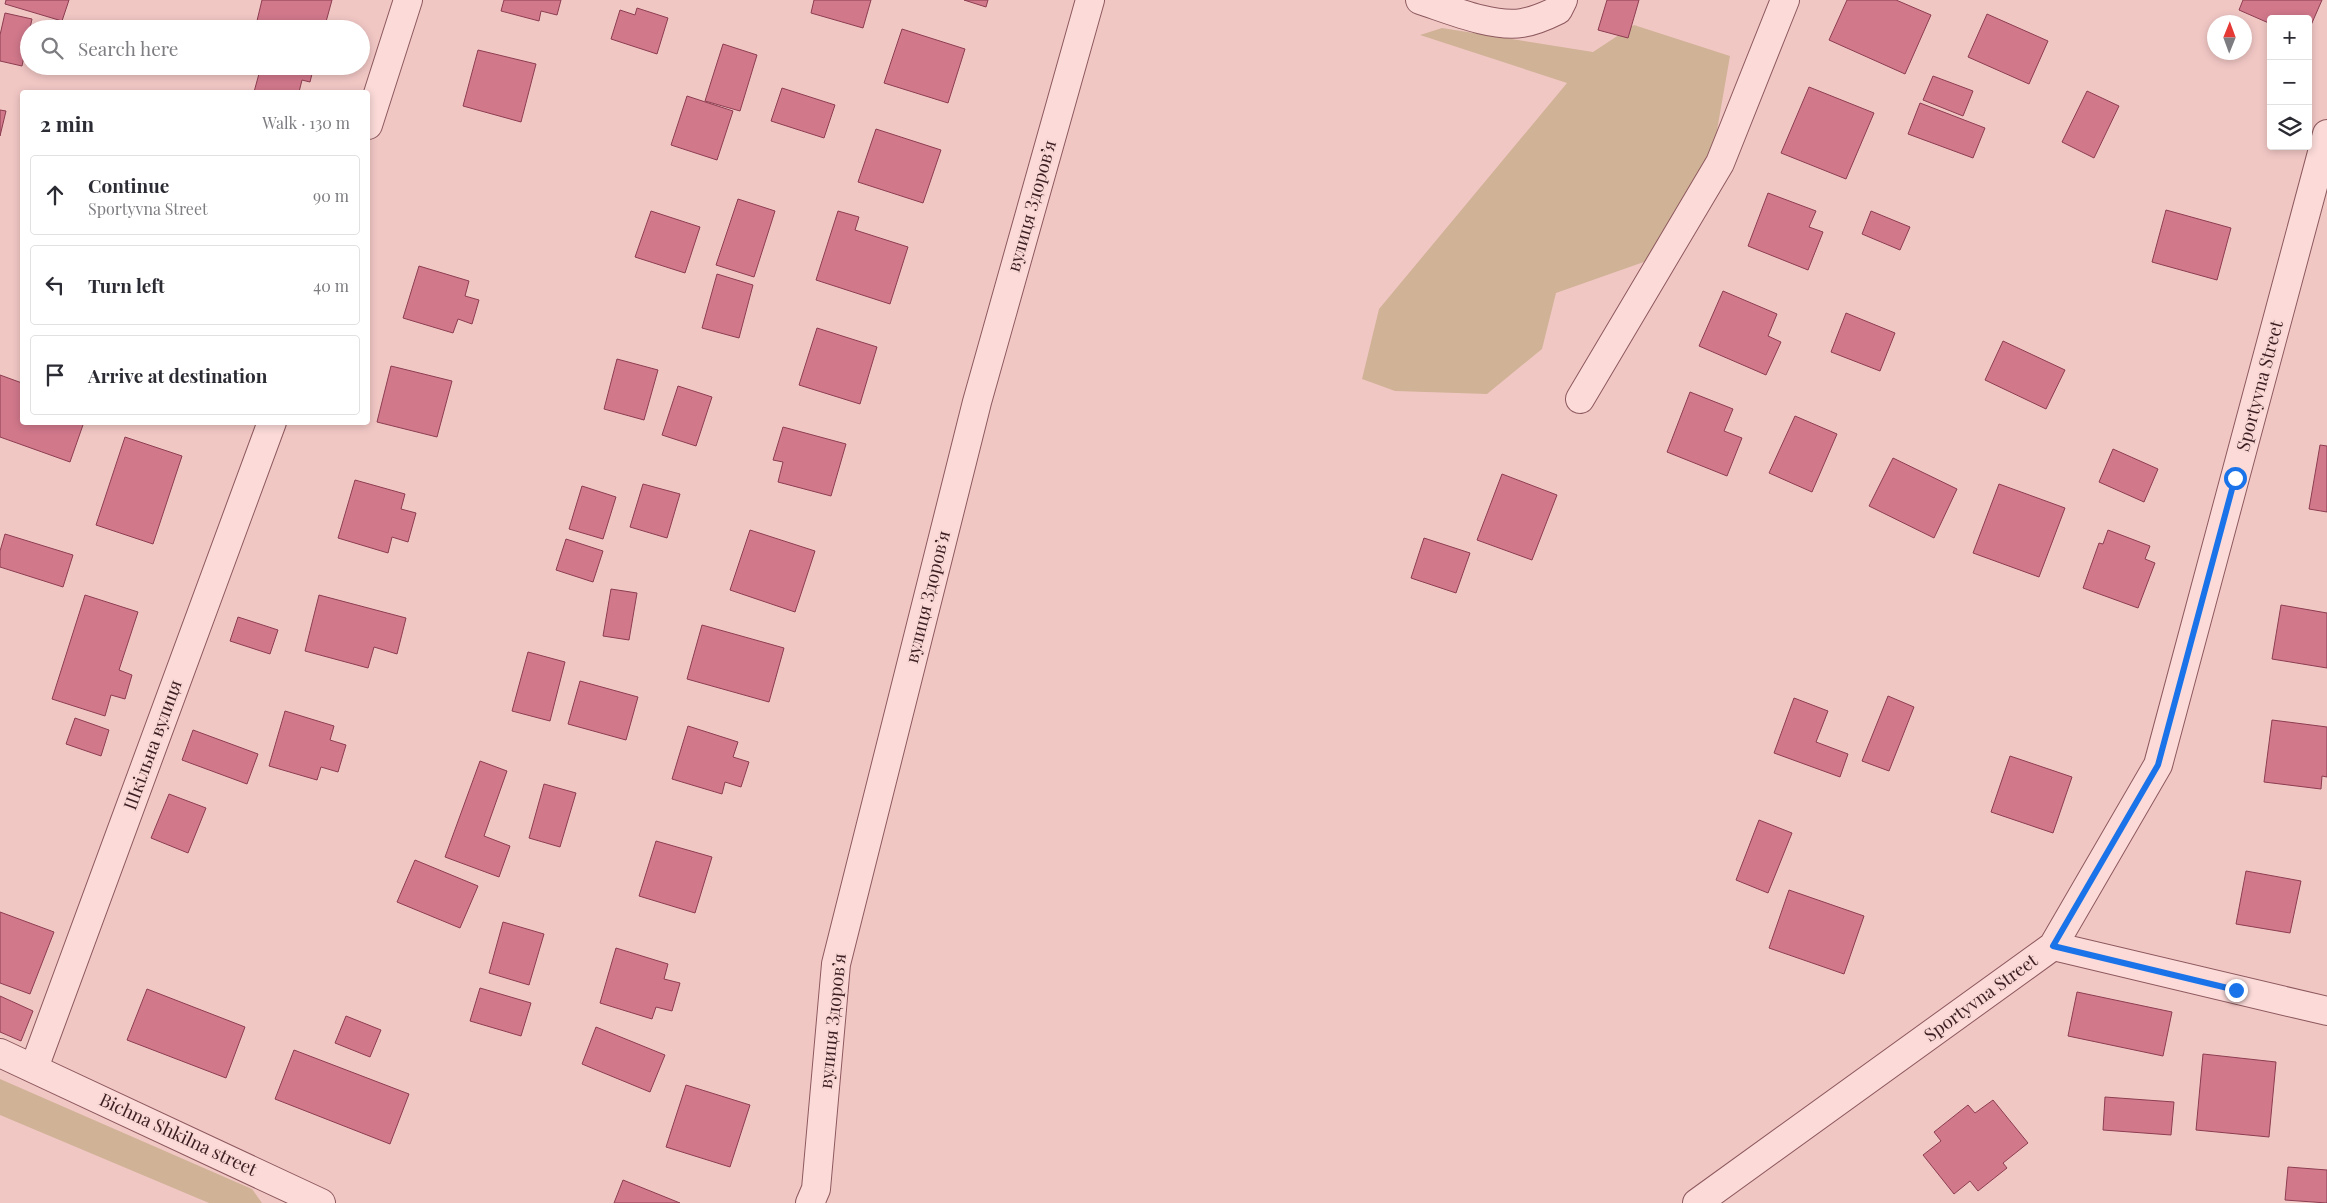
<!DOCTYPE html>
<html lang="en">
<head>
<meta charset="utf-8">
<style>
	body { margin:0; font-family:"Playfair Display",serif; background:#f2f2f3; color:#2b2b33 }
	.controls { position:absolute; right:15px; top:15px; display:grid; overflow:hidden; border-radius:5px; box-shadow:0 2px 8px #0003 }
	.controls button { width:45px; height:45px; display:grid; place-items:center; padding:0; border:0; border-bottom:1px solid #e1e1e2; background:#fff; color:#2b2b33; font:25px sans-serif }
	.compass { position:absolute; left:2207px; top:15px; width:45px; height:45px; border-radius:50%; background:#fff; box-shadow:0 2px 8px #0003; rotate:1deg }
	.stop { position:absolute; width:15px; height:15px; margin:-11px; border:4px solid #1a73e8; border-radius:50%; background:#fff }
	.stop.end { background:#1a73e8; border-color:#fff; box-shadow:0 1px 5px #0008 }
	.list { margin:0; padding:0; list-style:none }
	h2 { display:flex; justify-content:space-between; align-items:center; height:65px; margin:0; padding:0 20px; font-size:21px }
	h2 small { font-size:16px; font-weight:400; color:#7c7c81 }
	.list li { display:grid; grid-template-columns:32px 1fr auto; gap:15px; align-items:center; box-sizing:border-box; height:80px; margin:0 10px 10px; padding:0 10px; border:1px solid #e1e1e2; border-radius:5px }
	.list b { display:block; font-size:19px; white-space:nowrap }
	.list p { margin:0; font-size:16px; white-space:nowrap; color:#7c7c81 }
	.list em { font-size:16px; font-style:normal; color:#7c7c81 }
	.icon { flex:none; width:28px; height:28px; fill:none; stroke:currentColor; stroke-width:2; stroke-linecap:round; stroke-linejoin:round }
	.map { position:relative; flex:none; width:2327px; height:1203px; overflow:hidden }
	.search { position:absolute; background:#fff; box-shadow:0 2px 8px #0003; left:20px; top:20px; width:350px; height:55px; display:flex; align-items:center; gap:12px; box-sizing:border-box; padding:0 18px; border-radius:28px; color:#7c7c81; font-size:19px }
	.panel { position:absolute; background:#fff; box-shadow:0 2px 8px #0003; left:20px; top:90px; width:350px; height:335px; border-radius:5px }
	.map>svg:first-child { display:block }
	.green { fill:#d0b297 }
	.building { fill:#d1788b; stroke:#8d3d51 }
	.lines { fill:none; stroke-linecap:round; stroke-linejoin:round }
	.minor-casing { stroke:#8d595e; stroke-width:30 }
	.minor { stroke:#fbdad8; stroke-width:28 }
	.route { stroke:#1a73e8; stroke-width:6 }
	.labels { text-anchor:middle; stroke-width:4; stroke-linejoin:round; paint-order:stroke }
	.street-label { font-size:18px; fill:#3c1e22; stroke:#f8d7d4 }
</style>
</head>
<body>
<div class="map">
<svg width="2327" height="1203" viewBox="0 0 2327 1203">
	<rect width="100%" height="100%" fill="#f1c7c4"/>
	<path class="green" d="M1634,25l96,31 -18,103 -54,98 -102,36 -14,56 -55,45 -92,-3 -33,-12 17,-70 188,-226 -147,-48 22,-7 151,24z
		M0,1079l252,110 10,14h-53l-209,-88z"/>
	<path class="building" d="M6,0h63l-7,21 -57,-17z
		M262,0h70l-8,29h-69z
		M504,0h57l-4,15 -16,-4 -2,10 -38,-10z
		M814,0h57l-8,28 -52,-15z
		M964,0h24l-2,7z
		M1607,0h32l-11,38 -30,-8z
		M1847,0h49l35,15 -26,59 -76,-34z
		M2243,0h79l-14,32v-13h-37v5l-32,-14z
		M637,8l31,10 -11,36 -46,-15 9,-29 15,5z
		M5,13l27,6 -10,47 -22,-5v-26z
		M1987,14l61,27 -19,43 -61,-27z
		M902,29l63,20 -17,54 -64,-20z
		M723,44l34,11 -17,56 -35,-10z
		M478,50l58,14 -15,58 -58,-16z
		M247,66h67l-4,16 -8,-2 -3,12h-45l6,-22z
		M1933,76l40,15 -10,25 -40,-16z
		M1809,87l65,26 -28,66 -65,-26z
		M782,88l53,17 -11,33 -53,-17z
		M2087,91l32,15 -25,52 -32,-16z
		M687,96l46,15 -16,49 -46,-15z
		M1920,103l65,25 -12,30 -65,-24z
		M0,110l6,1 -6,25z
		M876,129l65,21 -18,53 -65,-21z
		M1768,193l48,18 -7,16 14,5 -15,38 -60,-24z
		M738,199l37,12 -21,66 -38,-12z
		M2166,210l65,18 -14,52 -65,-18z
		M651,211l49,16 -15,46 -50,-16z
		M838,211l21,6 -4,13 53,17 -18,57 -74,-24z
		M1871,211l39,16 -10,23 -38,-16z
		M419,266l50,15 -4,15 14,4 -7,24 -14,-5 -5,14 -50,-15z
		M717,274l36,11 -14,53 -37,-10z
		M1723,291l54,23 -9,22 13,6 -15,33 -67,-29z
		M1846,313l49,20 -15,38 -49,-19z
		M817,328l60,19 -17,57 -61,-19z
		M2003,341l62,29 -19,39 -61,-29z
		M617,359l41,11 -14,50 -40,-11z
		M391,366l61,15 -15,56 -60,-15z
		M0,375l22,8v39h62l-14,40 -70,-25z
		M678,386l34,11 -16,49 -34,-11z
		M1690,392l43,17 -9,22 18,7 -15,38 -60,-24z
		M1795,416l42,18 -25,58 -43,-19z
		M783,427l63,17 -15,52 -53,-14 5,-20 -10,-2z
		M125,437l57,19 -29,88 -57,-19z
		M2320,445l7,1v66l-18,-3z
		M2113,449l45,20 -14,33 -45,-20z
		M1893,458l64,31 -23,49 -65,-32z
		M1502,474l55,21 -25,65 -55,-20z
		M355,480l50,14 -4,15 15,4 -8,29 -16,-5 -4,16 -50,-15z
		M643,484l37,10 -13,44 -37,-11z
		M1999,484l66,24 -26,69 -66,-24z
		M582,486l34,11 -13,42 -34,-10z
		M750,530l65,21 -20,61 -65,-22z
		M2108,530l42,16 -5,13 10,4 -17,45 -55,-20 16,-45 4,1z
		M5,534l68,21 -10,32 -63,-20v-16z
		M1424,538l46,15 -14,40 -45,-15z
		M566,539l37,12 -10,31 -37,-12z
		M611,589l26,4 -8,47 -26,-4z
		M85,595l53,17 -19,58 13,5 -7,24 -14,-4 -6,21 -53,-17z
		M319,595l87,23 -9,36 -23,-7 -6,21 -63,-17z
		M2281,605l46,8v55l-55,-9z
		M238,617l40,13 -8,24 -40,-13z
		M702,625l82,23 -15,54 -82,-23z
		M528,652l37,10 -15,59 -38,-10z
		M580,681l58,16 -12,43 -58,-16z
		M1888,696l26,11 -25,64 -27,-10z
		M1794,698l34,13 -12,31 32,12 -8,23 -66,-24z
		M285,711l49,15 -4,14 16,5 -8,27 -17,-5 -4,13 -48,-14z
		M75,718l34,12 -8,26 -35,-12z
		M2272,720l55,7v50l-5,-1 -1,13 -57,-7z
		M688,726l50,16 -5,15 16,5 -8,25 -16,-5 -3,12 -50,-15z
		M193,730l65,24 -11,30 -65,-24z
		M2010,756l62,21 -19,56 -62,-21z
		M480,761l27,10 -23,65 26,10 -11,31 -54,-20z
		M544,784l32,9 -16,54 -31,-9z
		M169,794l37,14 -18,45 -37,-15z
		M1759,820l33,13 -24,60 -32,-13z
		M656,841l56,16 -17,56 -56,-17z
		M415,860l63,26 -18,42 -63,-26z
		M2246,871l55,10 -11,52 -54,-9z
		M1789,890l75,26 -20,58 -75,-26z
		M0,912l54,20 -24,62 -30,-11z
		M503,922l41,12 -15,51 -40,-12z
		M616,948l52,16 -4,15 16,4 -8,28 -16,-4 -4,12 -52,-16z
		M480,988l51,15 -10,33 -51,-15z
		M147,989l98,38 -19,51 -99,-38z
		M2077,992l95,20 -9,44 -95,-20z
		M0,996l33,15 -12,30 -21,-9z
		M346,1016l35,14 -11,27 -35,-14z
		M596,1027l69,28 -15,37 -68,-28z
		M294,1050l115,44 -19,50 -115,-45z
		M2203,1054l73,8 -7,75 -73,-7z
		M686,1085l64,20 -20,62 -64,-20z
		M2105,1097l69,5 -3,33 -68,-5z
		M1993,1100l35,43 -25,20 4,5 -29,23 -8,-10 -16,13 -31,-39 18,-14 -7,-9 34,-27 7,8z
		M2288,1167l39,3v33l-42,-3z
		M623,1180l57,23h-66z"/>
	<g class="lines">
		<defs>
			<path id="minor" d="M1420,0c28,9 73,28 102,23 13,-2 24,-7 36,-13l5,-10
				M368,125l40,-125
				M1580,399l140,-236 65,-163
				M2053,946l274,65
				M0,1053l321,150
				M34,1068l238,-646
				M810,1203l6,-14 20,-225 141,-562 113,-402
				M1697,1203l356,-257 105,-181 169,-631"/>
		</defs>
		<use href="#minor" class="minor-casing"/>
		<use href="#minor" class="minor"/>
	</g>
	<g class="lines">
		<path class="route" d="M2235,478l-77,287 -105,181 183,44"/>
	</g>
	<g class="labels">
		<g class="street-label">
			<text transform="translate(1032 206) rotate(-74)" y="6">вулиця Здоровʼя</text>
			<text transform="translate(2260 386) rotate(-75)" y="6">Sportyvna Street</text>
			<text transform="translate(928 597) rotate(-76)" y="6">вулиця Здоровʼя</text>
			<text transform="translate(153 745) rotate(-70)" y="6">Шкільна вулиця</text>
			<text transform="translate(1981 998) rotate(-36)" y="6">Sportyvna Street</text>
			<text transform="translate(833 1021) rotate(-84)" y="6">вулиця Здоровʼя</text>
			<text transform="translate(178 1135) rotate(25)" y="6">Bichna Shkilna street</text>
		</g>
	</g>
</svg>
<div class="controls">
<button>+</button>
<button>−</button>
<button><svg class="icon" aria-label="layers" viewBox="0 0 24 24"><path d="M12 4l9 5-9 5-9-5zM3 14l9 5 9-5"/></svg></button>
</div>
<svg class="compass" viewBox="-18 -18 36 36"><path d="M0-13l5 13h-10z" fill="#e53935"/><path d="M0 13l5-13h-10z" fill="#7c7c81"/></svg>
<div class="stop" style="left:2235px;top:478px"></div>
<div class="stop end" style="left:2236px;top:990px"></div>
<div class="search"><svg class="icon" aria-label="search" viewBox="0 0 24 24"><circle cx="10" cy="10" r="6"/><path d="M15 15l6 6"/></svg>Search here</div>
<section class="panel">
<h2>2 min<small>Walk · 130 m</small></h2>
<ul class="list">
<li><svg class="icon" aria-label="ahead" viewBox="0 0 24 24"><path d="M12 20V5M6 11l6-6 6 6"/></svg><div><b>Continue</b><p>Sportyvna Street</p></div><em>90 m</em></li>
<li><svg class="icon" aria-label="left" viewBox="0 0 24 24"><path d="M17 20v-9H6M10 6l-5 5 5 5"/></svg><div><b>Turn left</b></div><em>40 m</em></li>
<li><svg class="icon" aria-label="arrive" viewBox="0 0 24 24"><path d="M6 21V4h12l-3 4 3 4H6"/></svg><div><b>Arrive at destination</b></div></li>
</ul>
</section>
</div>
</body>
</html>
